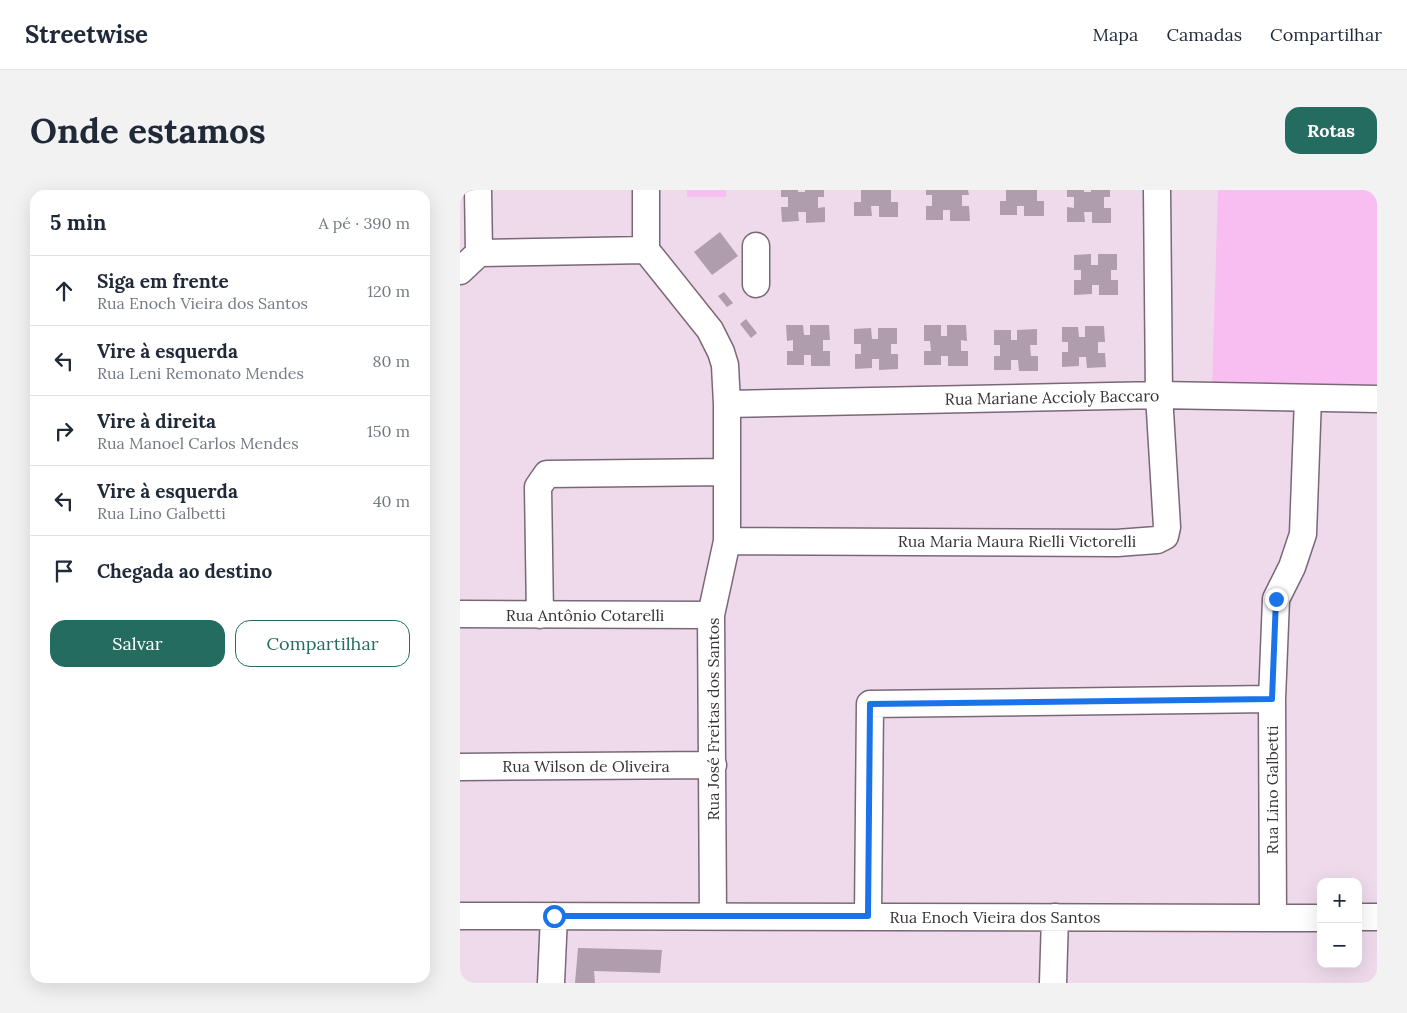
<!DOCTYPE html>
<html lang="pt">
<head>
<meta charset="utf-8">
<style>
	body { margin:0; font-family:Lora,serif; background:#f2f2f3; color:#1f2937 }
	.controls { position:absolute; right:15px; bottom:15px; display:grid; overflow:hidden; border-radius:10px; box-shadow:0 5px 20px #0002 }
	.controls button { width:45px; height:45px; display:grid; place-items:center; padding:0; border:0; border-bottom:1px solid #e0e1e3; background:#fff; color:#1f2937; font:25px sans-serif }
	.stop { position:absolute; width:15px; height:15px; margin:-11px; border:4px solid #1a73e8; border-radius:50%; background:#fff }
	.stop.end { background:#1a73e8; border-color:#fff; box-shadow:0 1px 5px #0008 }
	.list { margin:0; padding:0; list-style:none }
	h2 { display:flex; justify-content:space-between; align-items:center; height:65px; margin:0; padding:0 20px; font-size:21px }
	h2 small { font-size:16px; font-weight:400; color:#747a83 }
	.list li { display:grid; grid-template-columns:32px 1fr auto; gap:15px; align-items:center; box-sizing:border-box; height:70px; padding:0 20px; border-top:1px solid #e0e1e3 }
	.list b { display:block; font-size:19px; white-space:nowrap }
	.list p { margin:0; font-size:16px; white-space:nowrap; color:#747a83 }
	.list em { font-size:16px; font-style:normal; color:#747a83 }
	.actions { display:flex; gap:10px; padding:15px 20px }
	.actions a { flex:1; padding:11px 0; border:1px solid #256c60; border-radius:15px; text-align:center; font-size:18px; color:#256c60 }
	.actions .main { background:#256c60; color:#fff }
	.icon { flex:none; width:28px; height:28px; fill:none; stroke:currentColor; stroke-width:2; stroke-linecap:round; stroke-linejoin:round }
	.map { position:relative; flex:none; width:917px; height:793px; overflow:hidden; border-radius:15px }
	header { display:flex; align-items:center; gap:30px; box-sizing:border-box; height:70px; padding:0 25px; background:#fff; border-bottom:1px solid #e0e1e3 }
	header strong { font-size:24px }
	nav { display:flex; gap:28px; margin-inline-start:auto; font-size:18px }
	.intro { display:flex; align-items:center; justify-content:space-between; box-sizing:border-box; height:120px; padding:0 30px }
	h1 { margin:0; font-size:35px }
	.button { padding:12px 22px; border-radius:15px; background:#256c60; color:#fff; font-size:18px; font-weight:700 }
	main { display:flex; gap:30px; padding:0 30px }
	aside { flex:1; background:#fff; border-radius:15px; box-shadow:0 5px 20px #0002 }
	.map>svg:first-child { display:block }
	.green { fill:#f8bef1 }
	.building { fill:#af9cac }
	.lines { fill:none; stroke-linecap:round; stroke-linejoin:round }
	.minor-casing { stroke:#7a6877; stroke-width:29 }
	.minor { stroke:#fff; stroke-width:26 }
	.route { stroke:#1a73e8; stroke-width:6 }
	.labels { text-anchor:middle; stroke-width:4; stroke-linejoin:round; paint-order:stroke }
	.street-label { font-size:16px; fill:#3a3339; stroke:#fff }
</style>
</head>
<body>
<header>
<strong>Streetwise</strong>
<nav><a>Mapa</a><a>Camadas</a><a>Compartilhar</a></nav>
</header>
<div class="intro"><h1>Onde estamos</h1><a class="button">Rotas</a></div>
<main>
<aside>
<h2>5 min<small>A pé · 390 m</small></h2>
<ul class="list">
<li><svg class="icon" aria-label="ahead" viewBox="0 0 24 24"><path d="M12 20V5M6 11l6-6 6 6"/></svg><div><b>Siga em frente</b><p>Rua Enoch Vieira dos Santos</p></div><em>120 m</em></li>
<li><svg class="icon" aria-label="left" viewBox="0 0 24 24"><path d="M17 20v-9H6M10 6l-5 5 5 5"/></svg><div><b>Vire à esquerda</b><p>Rua Leni Remonato Mendes</p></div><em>80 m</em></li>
<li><svg class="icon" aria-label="right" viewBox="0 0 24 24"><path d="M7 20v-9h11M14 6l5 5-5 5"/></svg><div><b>Vire à direita</b><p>Rua Manoel Carlos Mendes</p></div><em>150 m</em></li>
<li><svg class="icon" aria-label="left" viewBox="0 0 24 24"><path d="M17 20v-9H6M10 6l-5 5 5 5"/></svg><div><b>Vire à esquerda</b><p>Rua Lino Galbetti</p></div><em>40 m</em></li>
<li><svg class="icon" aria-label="arrive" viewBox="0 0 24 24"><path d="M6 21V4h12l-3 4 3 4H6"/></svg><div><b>Chegada ao destino</b></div></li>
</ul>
<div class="actions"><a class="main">Salvar</a><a>Compartilhar</a></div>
</aside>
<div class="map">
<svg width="917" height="793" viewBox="0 0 917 793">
	<rect width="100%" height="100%" fill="#eedaeb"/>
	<path class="green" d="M227,0h39v7h-39z
		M758,0h159v198h-165z"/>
	<path class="building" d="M321,0h17v2h7v-2h19v7h-6v11l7,-1v15l-19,1v-11h-8l1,9 -17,1 -1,-15h7v-10h-7z
		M401,0h30v12h7v15h-19v-11h-8l1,10h-18v-14h7z
		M466,0h42l1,5h-7v11h7l1,15h-20v-11h-7v10h-17v-14h6v-11h-6z
		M546,0h31v11h7v15h-20v-10h-7v9h-17v-14h6z
		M607,0h17v2h7v-2h19v7h-6v11h7v15h-19v-11h-8l1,10h-18v-15l7,1v-11h-7z
		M260,42l18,24 -26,19 -18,-23z
		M631,64v11h7v-11h19v16h-6v10h7v15h-19v-10h-7v9l-18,1v-15h7v-10h-7v-15z
		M264,102l9,11 -6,4 -9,-11z
		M286,129l11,14 -6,5 -11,-14z
		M326,135h17l1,10h6v-10h19l1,15h-7v11h7v15h-19v-11h-7v10h-17v-14h6v-11l-6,1z
		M464,135h17v11h6v-11h19l1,16 -6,-1v11h7v15h-20v-10h-7v9h-17v-14h7l-1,-10h-6z
		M625,136h19l1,16h-7v11h7l1,14 -19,1 -1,-11h-7v9l-17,1v-15h6v-10h-6v-15h16l1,10h6z
		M411,138l1,11h6v-11h19v16h-6v10h7v15l-19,1v-11h-7v9l-17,1v-15h6v-10h-7v-15z
		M577,139v16h-7l1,11h7v15h-19l-1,-11h-7v10h-17v-14h6v-11h-6v-15h17v10h6v-10z
		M118,758l84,2 -2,23 -66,-2 1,12h-20z"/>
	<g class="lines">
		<defs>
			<path id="minor" d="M18,0l1,63
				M186,0v60l64,80 11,22 4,13 2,39v137l-16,74 2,301
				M19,63l167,-3
				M0,81l19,-18
				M296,94v-38
				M267,214l432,-9 218,4
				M267,351l390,2 40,-3 8,-4 2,-9 -8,-132 -2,-205
				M0,424l251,1
				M80,425l-2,-128 9,-13 180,-2
				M0,577l253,-2
				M0,726l861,2
				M408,726l2,-212 402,-5
				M898,727h19
				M813,728l-1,-219 4,-100 16,-32 11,-33 5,-136
				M91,793l3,-67
				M593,793l2,-66"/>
		</defs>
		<use href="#minor" class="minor-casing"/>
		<use href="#minor" class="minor"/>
	</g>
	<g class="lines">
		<path class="route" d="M94,726h314l2,-212 402,-5 4,-100"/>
	</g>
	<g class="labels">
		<g class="street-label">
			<text transform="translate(592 207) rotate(-1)" y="6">Rua Mariane Accioly Baccaro</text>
			<text x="557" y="357">Rua Maria Maura Rielli Victorelli</text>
			<text x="125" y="431">Rua Antônio Cotarelli</text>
			<text transform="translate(253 529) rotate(-90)" y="6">Rua José Freitas dos Santos</text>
			<text x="126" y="582">Rua Wilson de Oliveira</text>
			<text transform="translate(812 600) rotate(-90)" y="6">Rua Lino Galbetti</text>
			<text x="535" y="733">Rua Enoch Vieira dos Santos</text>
		</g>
	</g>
</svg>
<div class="controls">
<button>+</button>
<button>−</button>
</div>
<div class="stop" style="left:94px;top:726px"></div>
<div class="stop end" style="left:816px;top:409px"></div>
</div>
</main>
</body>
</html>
